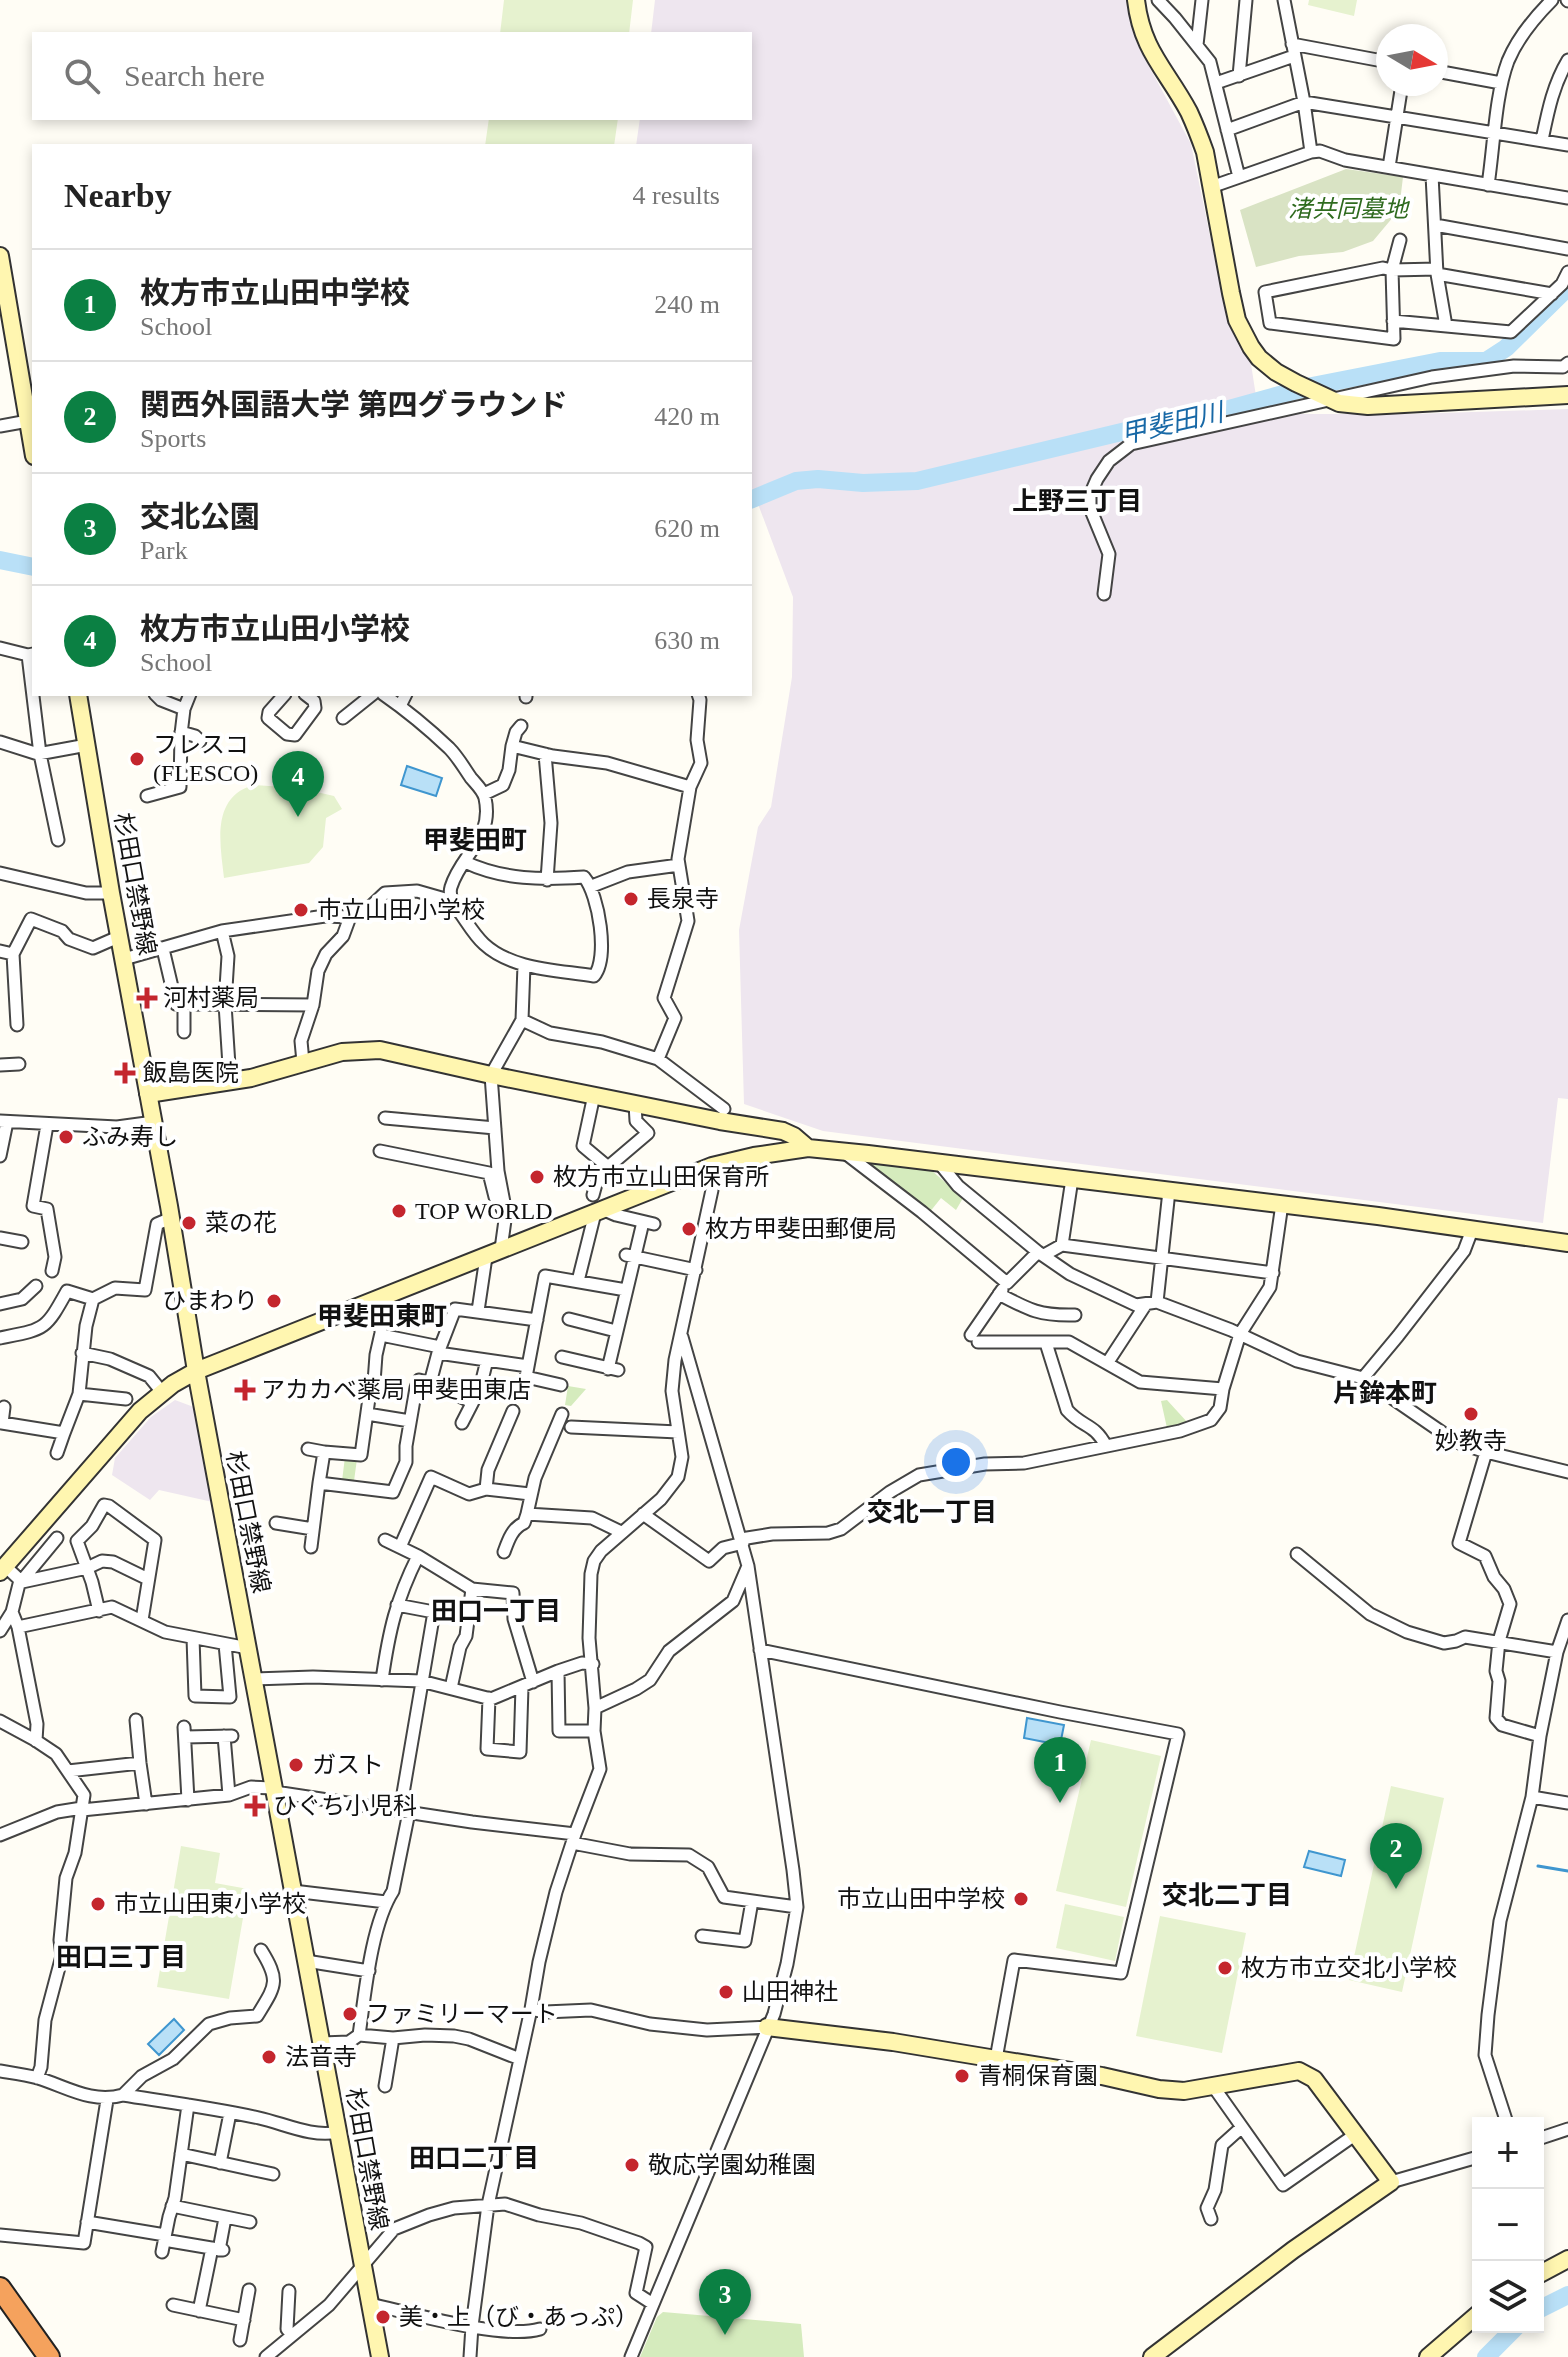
<!DOCTYPE html>
<html lang="en">
<head>
<meta charset="utf-8">
<style>
	body { margin:0; font-family:"Times New Roman","Noto Sans JP",serif; background:#f6f6f6; color:#222 }
	.controls { position:absolute; right:24px; bottom:24px; display:grid; overflow:hidden; border-radius:0px; box-shadow:0 4px 12px #0003 }
	.controls button { width:72px; height:72px; display:grid; place-items:center; padding:0; border:0; border-bottom:2px solid #e0e0e0; background:#fff; color:#222; font:40px sans-serif }
	.compass { position:absolute; left:1376px; top:24px; width:72px; height:72px; border-radius:50%; background:#fff; box-shadow:0 4px 12px #0003; rotate:100deg }
	.you { position:absolute; left:956px; top:1462px; width:28px; height:28px; margin:-20px; border:6px solid #fff; border-radius:50%; background:#1a73e8; box-shadow:0 0 0 12px #1a73e833 }
	.badge { display:grid; place-items:center; width:52px; height:52px; border-radius:50%; background:#0b8043; color:#fff; font-size:26px; font-weight:700 }
	.pin { position:absolute; translate:-50% -66px; filter:drop-shadow(0 2px 4px #0008) }
	.pin::after { content:''; position:absolute; top:42px; width:28px; height:24px; background:inherit; clip-path:polygon(0 0,100% 0,50% 100%) }
	.list { margin:0; padding:0; list-style:none }
	h2 { display:flex; justify-content:space-between; align-items:center; height:104px; margin:0; padding:0 32px; font-size:34px }
	h2 small { font-size:26px; font-weight:400; color:#767676 }
	.list li { display:grid; grid-template-columns:52px 1fr auto; gap:24px; align-items:center; box-sizing:border-box; height:112px; padding:0 32px; border-top:2px solid #e0e0e0 }
	.list b { display:block; font-size:30px; white-space:nowrap }
	.list p { margin:0; font-size:26px; white-space:nowrap; color:#767676 }
	.list em { font-size:26px; font-style:normal; color:#767676 }
	.icon { flex:none; width:44px; height:44px; fill:none; stroke:currentColor; stroke-width:2; stroke-linecap:round; stroke-linejoin:round }
	.map { position:relative; flex:none; width:1568px; height:2357px; overflow:hidden }
	.search { position:absolute; background:#fff; box-shadow:0 4px 12px #0003; left:32px; top:32px; width:720px; height:88px; display:flex; align-items:center; gap:20px; box-sizing:border-box; padding:0 28px; border-radius:0px; color:#767676; font-size:30px }
	.panel { position:absolute; background:#fff; box-shadow:0 4px 12px #0003; left:32px; top:144px; width:720px; height:552px; border-radius:0px }
	.map>svg:first-child { display:block }
	.industrial { fill:#eee6ef }
	.green { fill:#d5ebbd }
	.cemetery { fill:#d9e3c4 }
	.pitch { fill:#e6f2cf }
	.water { fill:#b9e0f7; stroke:#3f96cf; stroke-width:2 }
	.lines { fill:none; stroke-linecap:round; stroke-linejoin:round }
	.stream { stroke:#3f96cf; stroke-width:3 }
	.river { stroke:#b9e0f7; stroke-width:18 }
	.street-casing { stroke:#444; stroke-width:15 }
	.secondary-casing { stroke:#333; stroke-width:20 }
	.highway-casing { stroke:#222; stroke-width:24 }
	.street { stroke:#fff; stroke-width:11 }
	.secondary { stroke:#fff6b0; stroke-width:16 }
	.highway { stroke:#f5a25d; stroke-width:20 }
	.poi-dot { fill:#c4262e; stroke:#fff; stroke-width:3 }
	.labels { text-anchor:middle; stroke-width:8; stroke-linejoin:round; paint-order:stroke }
	.park-label { font-size:24px; font-style:italic; fill:#2f6b1f; stroke:#fff }
	.poi-label { font-size:24px; fill:#111; stroke:#fff; text-anchor:start }
	.street-label { font-size:24px; fill:#111; stroke:#fff }
	.water-label { font-size:26px; font-style:italic; fill:#1768a6; stroke:#fff }
	.neighbourhood-label { font-size:26px; font-weight:bold; fill:#111; stroke:#fff }
</style>
</head>
<body>
<div class="map">
<svg width="1568" height="2357" viewBox="0 0 1568 2357">
	<rect width="100%" height="100%" fill="#fffdf5"/>
	<path class="industrial" d="M655,0h474l2,20 7,26 53,98 33,159 7,26 20,35 7,45 -119,32 148,-27h124l157,-5v690l-10,-1 -15,125 -720,-92 -79,-27 -5,-174 19,-103 13,-20 21,-130 1,-80 -41,-109 -2,-23v-319h-114l4,-28h110v-84h-99z
		M175,1400l24,9 18,94 -58,-13 -9,10 -38,-25 3,-17 36,-41z"/>
	<path class="green" d="M864,1160l66,9 33,29 -7,12 -15,-12 -12,15z
		M568,1386l18,3 -15,17 -6,-1z
		M1167,1400l21,23 -21,5 -6,-27z
		M345,1457l12,2 -3,22h-12z
		M663,2312l138,12 3,33h-164l17,-40z"/>
	<path class="cemetery" d="M1346,169l57,8 -4,33 -26,31 -30,11 -44,4 -43,11 -16,-57z"/>
	<path class="pitch" d="M504,0h129l-4,34h-129z
		M1309,0h48l-3,16 -46,-11z
		M489,118h129l-4,28h-129z
		M253,785l46,3 35,8 8,13 -16,9 -3,29 -14,16 -85,15c-4,-35 -13,-80 29,-93z
		M1091,1740l70,16 -35,151 -70,-16z
		M1391,1786l53,12 -42,194 -53,-12z
		M181,1846l39,7 -5,30 33,6 -19,110 -72,-12z
		M1065,1904l59,13 -9,44 -59,-13z
		M1160,1916l86,17 -24,120 -86,-17z"/>
	<path class="water" d="M407,766l35,12 -6,18 -35,-11z
		M1027,1718l37,7 -4,20 -36,-7z
		M1309,1851l36,9 -4,16 -37,-9z
		M174,2019l10,11 -25,25 -11,-11z"/>
	<g class="lines">
		<path class="stream" d="M1538,1866l30,5"/>
		<path class="river" d="M750,500l46,-19 22,-2 45,4 54,-2 234,-56 53,-9 108,-30 128,-25h46l20,-13 62,-61
			M0,560l34,7
			M1538,2310l30,-15
			M1486,2357l30,-30"/>
		<defs>
			<path id="street" d="M1158,0l17,18 35,44 29,115
				M1284,0l20,102 264,43
				M1567,0l1,1
				M1292,44l96,18
				M1197,45l5,-45
				M1436,71l65,12
				M1239,76l7,-76
				M1216,83l78,-27
				M1542,140c6,-29 11,-55 26,-80
				M1311,152l9,-1 25,9 223,38
				M1389,167l13,-83
				M1432,175l5,99 9,52
				M1488,185c6,-39 7,-89 20,-124 10,-24 26,-43 44,-61
				M1211,187l100,-35 -7,-50 -77,28
				M1435,225l133,24
				M1400,240l-8,30 2,69 -124,-16 -5,-31 118,-24 9,2 45,-1
				M1437,274l115,20
				M1393,321l118,11 51,-48 6,-12
				M0,426l28,-5
				M1104,594l5,-40 -19,-46v-13l7,-16 12,-18 22,-17 301,-67 82,-11 49,1 5,-4
				M0,648l28,7 5,-1
				M28,655l12,99 18,86
				M285,694l-16,18 -1,6 19,16 8,1 20,-27 -1,-7 -9,-7
				M383,694c23,16 46,35 66,54 9,9 15,20 22,30 5,6 12,12 14,20 9,41 -24,56 -34,89 -3,10 4,19 10,27 7,10 14,22 23,30 28,26 74,26 110,32 15,-18 5,-81 -10,-99 -41,3 -81,3 -119,-15
				M526,694v3
				M400,706l6,-12
				M184,709l6,-15
				M343,718l30,-24
				M181,732l14,4 5,5
				M0,742l38,12 49,-9
				M512,746l4,-14 5,-6
				M545,754l6,69 -4,57
				M690,787l11,-24 -4,-23 3,-40 -2,-6
				M484,794l19,-9 6,-15 3,-24 41,10 54,7 83,24 -12,72 10,62 -24,77 11,20 -17,41
				M147,796l33,-9 1,-53 3,-25 -23,-9 -6,-6
				M0,873l86,20h25
				M592,886l36,-14 51,-7
				M222,931l6,25 -3,48 5,77
				M163,949l13,55 137,1
				M0,951l13,3
				M124,959l98,-28 103,-15 25,1 18,-8 17,-16 32,-2 35,10
				M522,1020l28,13 52,9 56,17 66,50
				M17,1025l-4,-71 18,-35 31,12 7,8 24,9 23,-10h4
				M184,1032v-28
				M303,1062l-2,-21 12,-36 5,-34 8,-17 17,-18 7,-19
				M0,1065l19,-1
				M594,1095l-11,51 25,21 40,-34 -12,-12 -1,-17
				M385,1118l110,10
				M0,1121l117,6 37,-5
				M47,1125l-14,81 14,3 8,48 -3,14
				M380,1151l109,22 6,24 8,13
				M845,1153l77,59 85,71 31,-31
				M0,1156l7,-34
				M940,1164l18,22 80,66 32,22 66,31 21,-3 74,28 66,31 66,17 93,64 30,10 82,20
				M593,1195l6,-22 9,-6
				M602,1209l14,6 38,9
				M0,1238l22,4
				M1062,1245l10,-66
				M501,1249l5,-36 -8,-42 -7,-96 31,-55 2,-55
				M626,1255l70,15
				M1044,1255l18,-10 211,28
				M578,1281l17,-68
				M999,1294c30,16 41,22 76,21
				M381,1297v36l-5,22 -2,27 -4,9 -9,64 -37,-3 -5,31 74,9 13,-30v-16l10,-58 3,-8 11,3 8,-30
				M1157,1302l12,-111
				M0,1304l22,-5 14,-13
				M478,1311l8,-54
				M569,1319l47,12
				M381,1335l59,12
				M971,1335l31,-45
				M0,1338c45,-9 45,-7 67,-47l26,8
				M978,1342h91l71,40 83,7
				M1046,1343l21,67c16,18 27,13 39,36
				M82,1353l28,6 39,17 13,16
				M562,1357l56,13
				M1108,1362l38,-58
				M528,1366l-90,-13 17,-44 82,11
				M608,1369l35,-147
				M1363,1378l35,-42 66,-85 8,-21
				M430,1383l42,19
				M561,1385l-35,-8 19,-101 81,14
				M79,1394l47,5
				M4,1407l-2,16 62,10 15,-39 7,-68 7,-27 22,-11 30,2 12,-66 14,-6
				M367,1414l43,7
				M562,1414l-27,64 -8,36 65,4 29,14
				M462,1423l18,-35 7,-28
				M571,1427l107,5
				M308,1449l16,3
				M1486,1452l-27,91 26,13 9,21 10,12 6,15 -11,37 -3,30 3,10 -3,37 6,7 38,11
				M57,1453l7,-20
				M486,1489l2,-19 25,-59
				M643,1514l66,47 14,-13 20,-5
				M276,1523l37,6
				M741,1539l31,-5 56,-1 13,-4 49,-37 29,-17 66,-11 39,-1 156,-32 31,-11 9,-12 3,-19 17,-55 30,-47 12,-83
				M385,1540l33,16 54,33 -6,47 -6,11 -9,41
				M311,1547l8,-64
				M400,1547l31,-70 38,17 17,-5 44,5
				M504,1552c4,-11 8,-24 20,-29l3,-9
				M1297,1554l73,60 37,18 37,11 12,-2 9,-4 92,15
				M5,1566l17,16 65,-14 15,-7 11,1 35,17
				M472,1589l41,4 1,26 19,63
				M397,1605l37,7 -34,199
				M99,1611l-7,-29 -15,-41 15,-15 12,-21 5,1 46,34 -13,80
				M12,1612l6,15 94,-20 53,25 83,16
				M18,1627l19,97 -1,17
				M0,1631l12,-19 7,-28 38,-46
				M193,1638l2,58 35,1 -5,-53
				M760,1650l300,62 118,22 -57,239 -107,-13 -18,99
				M558,1671l1,60h35
				M253,1679l60,-2 108,4 70,18 67,-28 24,-8 11,1
				M382,1680c7,-49 14,-80 36,-124
				M489,1698l-2,51 33,3 2,-65
				M595,1708l41,-19 14,-9 19,-29 64,-50 15,-35
				M136,1720l4,43 6,41
				M0,1721l35,19 21,14 28,41 -9,58 -9,25 -6,62 2,16 -17,64 -4,47 -4,11
				M184,1727l4,73
				M224,1736l5,59
				M185,1737l47,-1
				M68,1771l72,-8
				M275,1792l197,30 103,12
				M1532,1797l36,6
				M82,1810l147,-15 22,-8 22,1
				M0,1835l57,-23 25,-4
				M572,1843l58,11 59,1 19,12 16,30 73,10
				M293,1891l93,11
				M702,1936l43,5 7,-40
				M306,1961l63,10
				M531,2009l14,3 46,-2 59,14 57,6 60,-3
				M359,2035c6,-41 12,-110 34,-144l16,-79
				M322,2043l27,-1 10,-7 34,3 32,-3 29,1 15,3 51,20
				M0,2071c12,2 26,4 38,7 29,9 54,26 85,17 45,7 91,13 136,23 24,5 53,20 79,14
				M385,2086l8,-48
				M1213,2086l70,99 73,-51
				M123,2095l19,-19 31,-17 36,-35 21,-6 27,-2c18,-30 24,-34 4,-66
				M1507,2123l-22,-68 3,-40 12,-94 32,-124 8,-61 17,-84 11,-32
				M1538,2139l30,-10
				M181,2154l92,20
				M220,2163l10,-50
				M1391,2182l87,-25
				M172,2206l78,16
				M1211,2219l-4,-11 8,-18 7,-45 20,-18
				M87,2222l78,13
				M0,2235l84,8 23,-143
				M164,2240l59,10
				M219,2250l6,-32
				M162,2252l7,-35 6,-19 13,-93
				M289,2291l-2,38 5,6
				M370,2304c41,9 132,36 170,25
				M173,2305l71,15
				M199,2311l13,-63
				M240,2340l9,-50
				M266,2357l63,-52 65,-76 35,-14 25,-7 51,-4 34,11 42,8 58,20 7,4 -10,46 17,11
				M470,2357l2,-31 16,-121 43,-196 8,-47 17,-70 19,-58 25,-65 -6,-38 1,-23 -6,-70 2,-64 3,-13 7,-10 60,-52 17,-22 4,-20 -10,-66 3,-31 37,-170v-24
				M631,2357l143,-343 13,-50 10,-57 -4,-37 -45,-304 -66,-229"/>
			<path id="secondary" d="M1136,0c6,51 30,69 53,112 6,13 11,26 16,40l26,141 6,27 14,27 8,11 17,14 20,11 43,20 29,3 200,-11
				M0,256l34,200
				M78,694l33,199 58,313 27,165 184,986
				M148,1094l103,-16 91,-26 38,-2 111,25 229,46 63,10 11,5 14,12
				M0,1572l140,-161 33,-27 23,-13 516,-205 42,-10 54,-8 60,6 510,62 190,27
				M767,2027l126,15 103,17 106,17 57,13 25,2 115,-20 15,8 77,103 -98,68 -141,107
				M1538,2275l30,-16
				M1428,2357l50,-43"/>
			<path id="highway" d="M0,2288l49,69"/>
		</defs>
		<use href="#street" class="street-casing"/>
		<use href="#secondary" class="secondary-casing"/>
		<use href="#highway" class="highway-casing"/>
		<use href="#street" class="street"/>
		<use href="#secondary" class="secondary"/>
		<use href="#highway" class="highway"/>
	</g>
	<g class="poi-dot">
		<circle cx="137" cy="759" r="8"/>
		<circle cx="631" cy="899" r="8"/>
		<circle cx="301" cy="910" r="8"/>
		<path d="M143 986h8v8h8v8h-8v8h-8v-8h-8v-8h8z"/>
		<path d="M121 1061h8v8h8v8h-8v8h-8v-8h-8v-8h8z"/>
		<circle cx="66" cy="1137" r="8"/>
		<circle cx="537" cy="1177" r="8"/>
		<circle cx="399" cy="1211" r="8"/>
		<circle cx="189" cy="1223" r="8"/>
		<circle cx="689" cy="1229" r="8"/>
		<circle cx="274" cy="1301" r="8"/>
		<path d="M241 1378h8v8h8v8h-8v8h-8v-8h-8v-8h8z"/>
		<circle cx="1471" cy="1414" r="8"/>
		<circle cx="296" cy="1765" r="8"/>
		<path d="M251 1794h8v8h8v8h-8v8h-8v-8h-8v-8h8z"/>
		<circle cx="1021" cy="1899" r="8"/>
		<circle cx="98" cy="1904" r="8"/>
		<circle cx="1225" cy="1968" r="8"/>
		<circle cx="726" cy="1992" r="8"/>
		<circle cx="350" cy="2014" r="8"/>
		<circle cx="269" cy="2057" r="8"/>
		<circle cx="962" cy="2076" r="8"/>
		<circle cx="632" cy="2165" r="8"/>
		<circle cx="383" cy="2317" r="8"/>
	</g>
	<g class="labels">
		<g class="park-label">
			<text x="1348" y="217">渚共同墓地</text>
		</g>
		<g class="poi-label">
			<text x="153" y="753">フレスコ<tspan x="153" dy="28">(FLESCO)</tspan></text>
			<text x="647" y="907">長泉寺</text>
			<text x="317" y="918">市立山田小学校</text>
			<text x="163" y="1006">河村薬局</text>
			<text x="143" y="1081">飯島医院</text>
			<text x="82" y="1145">ふみ寿し</text>
			<text x="553" y="1185">枚方市立山田保育所</text>
			<text x="415" y="1219">TOP WORLD</text>
			<text x="205" y="1231">菜の花</text>
			<text x="705" y="1237">枚方甲斐田郵便局</text>
			<text x="258" y="1309" text-anchor="end">ひまわり</text>
			<text x="261" y="1398">アカカベ薬局 甲斐田東店</text>
			<text x="1471" y="1449" text-anchor="middle">妙教寺</text>
			<text x="312" y="1773">ガスト</text>
			<text x="273" y="1814">ひぐち小児科</text>
			<text x="1005" y="1907" text-anchor="end">市立山田中学校</text>
			<text x="114" y="1912">市立山田東小学校</text>
			<text x="1241" y="1976">枚方市立交北小学校</text>
			<text x="742" y="2000">山田神社</text>
			<text x="366" y="2022">ファミリーマート</text>
			<text x="285" y="2065">法音寺</text>
			<text x="978" y="2084">青桐保育園</text>
			<text x="648" y="2173">敬応学園幼稚園</text>
			<text x="399" y="2325">美・上（び・あっぷ）</text>
		</g>
		<g class="street-label">
			<text transform="translate(135 884) rotate(80)" y="8">杉田口禁野線</text>
			<text transform="translate(248 1522) rotate(79)" y="8">杉田口禁野線</text>
			<text transform="translate(367 2159) rotate(80)" y="8">杉田口禁野線</text>
		</g>
		<g class="water-label">
			<text transform="translate(1172 423) rotate(-13)" y="9">甲斐田川</text>
		</g>
		<g class="neighbourhood-label">
			<text x="1077" y="510">上野三丁目</text>
			<text x="475" y="849">甲斐田町</text>
			<text x="382" y="1325">甲斐田東町</text>
			<text x="1385" y="1402">片鉾本町</text>
			<text x="932" y="1521">交北一丁目</text>
			<text x="496" y="1620">田口一丁目</text>
			<text x="1227" y="1904">交北二丁目</text>
			<text x="121" y="1966">田口三丁目</text>
			<text x="474" y="2167">田口二丁目</text>
		</g>
	</g>
</svg>
<div class="controls">
<button>+</button>
<button>−</button>
<button><svg class="icon" aria-label="layers" viewBox="0 0 24 24"><path d="M12 4l9 5-9 5-9-5zM3 14l9 5 9-5"/></svg></button>
</div>
<svg class="compass" viewBox="-18 -18 36 36"><path d="M0-13l5 13h-10z" fill="#e53935"/><path d="M0 13l5-13h-10z" fill="#767676"/></svg>
<div class="you"></div>
<div class="pin badge" style="left:1060px;top:1803px">1</div>
<div class="pin badge" style="left:1396px;top:1889px">2</div>
<div class="pin badge" style="left:725px;top:2335px">3</div>
<div class="pin badge" style="left:298px;top:817px">4</div>
<div class="search"><svg class="icon" aria-label="search" viewBox="0 0 24 24"><circle cx="10" cy="10" r="6"/><path d="M15 15l6 6"/></svg>Search here</div>
<section class="panel">
<h2>Nearby<small>4 results</small></h2>
<ul class="list">
<li><span class="badge">1</span><div><b>枚方市立山田中学校</b><p>School</p></div><em>240 m</em></li>
<li><span class="badge">2</span><div><b>関西外国語大学 第四グラウンド</b><p>Sports</p></div><em>420 m</em></li>
<li><span class="badge">3</span><div><b>交北公園</b><p>Park</p></div><em>620 m</em></li>
<li><span class="badge">4</span><div><b>枚方市立山田小学校</b><p>School</p></div><em>630 m</em></li>
</ul>
</section>
</div>
</body>
</html>
